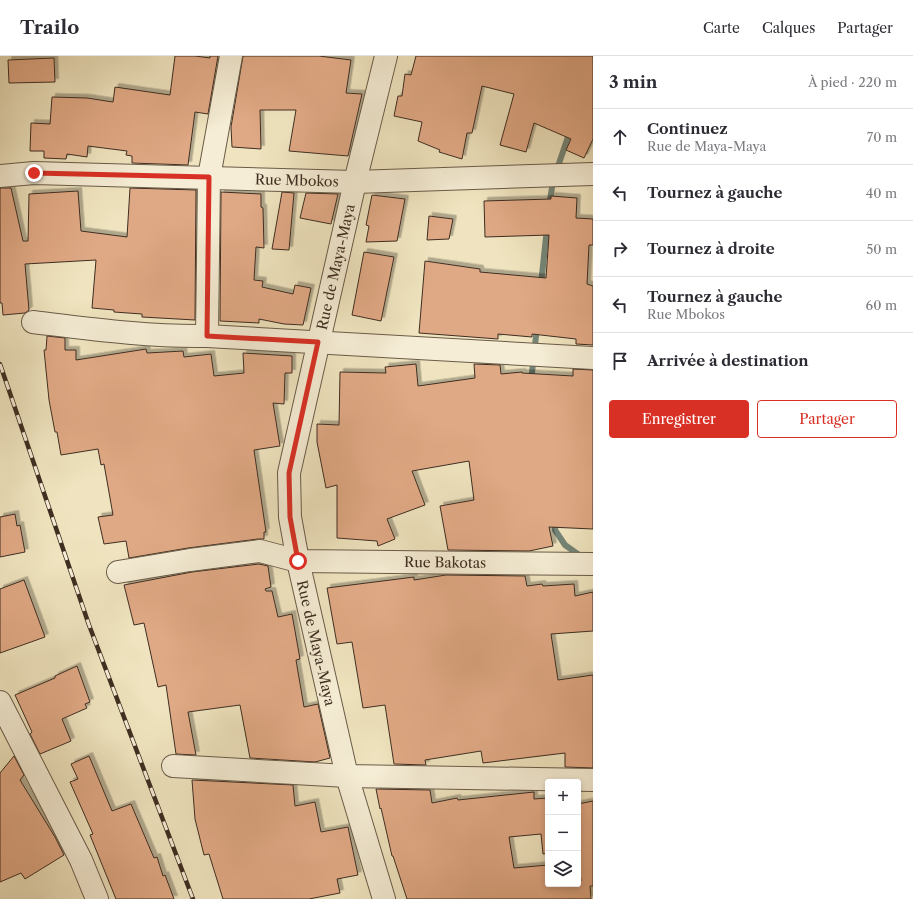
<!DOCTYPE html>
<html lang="fr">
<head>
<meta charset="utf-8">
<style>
	body { margin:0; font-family:"Libre Caslon Text",serif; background:#f2f2f3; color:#2b2b33 }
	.controls { position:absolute; right:12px; bottom:12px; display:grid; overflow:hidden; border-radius:4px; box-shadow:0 2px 6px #0003 }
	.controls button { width:36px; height:36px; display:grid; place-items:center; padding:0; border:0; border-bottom:1px solid #e1e1e2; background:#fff; color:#2b2b33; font:20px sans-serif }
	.stop { position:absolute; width:12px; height:12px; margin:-9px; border:3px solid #d93025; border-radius:50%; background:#fff }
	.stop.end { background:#d93025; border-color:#fff; box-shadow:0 1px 4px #0008 }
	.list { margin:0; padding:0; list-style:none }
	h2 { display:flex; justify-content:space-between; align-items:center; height:52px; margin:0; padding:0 16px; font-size:17px }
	h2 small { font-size:13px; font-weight:400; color:#7c7c81 }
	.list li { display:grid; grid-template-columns:26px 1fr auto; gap:12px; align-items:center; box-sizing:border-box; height:56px; padding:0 16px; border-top:1px solid #e1e1e2 }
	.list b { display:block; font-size:15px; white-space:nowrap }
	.list p { margin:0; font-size:13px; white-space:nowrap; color:#7c7c81 }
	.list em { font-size:13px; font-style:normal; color:#7c7c81 }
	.actions { display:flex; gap:8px; padding:12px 16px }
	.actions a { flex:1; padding:9px 0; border:1px solid #d93025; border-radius:4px; text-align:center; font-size:14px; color:#d93025 }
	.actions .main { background:#d93025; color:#fff }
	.icon { flex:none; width:22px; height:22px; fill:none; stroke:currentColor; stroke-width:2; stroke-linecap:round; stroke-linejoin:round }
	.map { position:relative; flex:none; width:593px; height:843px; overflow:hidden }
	header { display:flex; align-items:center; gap:24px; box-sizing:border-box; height:56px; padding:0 20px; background:#fff; border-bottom:1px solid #e1e1e2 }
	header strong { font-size:19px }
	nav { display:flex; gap:22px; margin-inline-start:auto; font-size:14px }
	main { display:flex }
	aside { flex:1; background:#fff }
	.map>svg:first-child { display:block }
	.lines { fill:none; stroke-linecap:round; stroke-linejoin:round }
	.stream { stroke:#758576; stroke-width:6 }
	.building { fill:#e0a985; stroke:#3e2d21; filter:url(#shadow) }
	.minor-casing { stroke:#6a5b48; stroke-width:24 }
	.minor { stroke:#f5edd5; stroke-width:22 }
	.rail-casing { stroke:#3e2d21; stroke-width:4.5 }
	.rail { stroke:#f5edd5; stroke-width:3; stroke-dasharray:9; stroke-linecap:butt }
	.route { stroke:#d93025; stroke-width:5 }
	.labels { text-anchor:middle; stroke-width:4; stroke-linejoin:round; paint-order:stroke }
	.street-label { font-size:14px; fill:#3e2d21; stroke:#f5edd5 }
</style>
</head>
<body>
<header>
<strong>Trailo</strong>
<nav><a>Carte</a><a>Calques</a><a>Partager</a></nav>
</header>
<main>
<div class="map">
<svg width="593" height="843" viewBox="0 0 593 843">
	<defs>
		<filter id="shadow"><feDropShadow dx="3.5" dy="-3.5" stdDeviation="0" flood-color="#0004"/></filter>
	</defs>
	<rect width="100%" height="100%" fill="#efe4bf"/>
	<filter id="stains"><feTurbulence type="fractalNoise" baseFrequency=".005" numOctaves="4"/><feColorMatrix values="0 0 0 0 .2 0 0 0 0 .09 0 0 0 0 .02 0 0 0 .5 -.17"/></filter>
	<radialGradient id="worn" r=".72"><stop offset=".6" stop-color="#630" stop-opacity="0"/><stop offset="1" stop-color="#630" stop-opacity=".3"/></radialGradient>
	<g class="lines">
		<path class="stream" d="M549,151l4,-26 17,-50
			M541,228l6,-56
			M531,326l6,-55
			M556,464l-1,10 10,15 17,12"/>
	</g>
	<path class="building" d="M175,0h20l15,2v-2h8l-10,58 -13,-2 -7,53 -56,-2v-7l-6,-1 1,-4 -39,-5 -1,11 -20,-3 -1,5 -22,-1v-7h-14l1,-28 19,1 2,-27 35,1 26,4 2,-15 55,8z
		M243,0h76l32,4 -5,33 16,1 -14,62 -59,-5 7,-41h-36l1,39 -29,-2 -1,-20z
		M416,0h177v83l-9,19 -18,-8 5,-11 -37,-16 -8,29 -26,-7 14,-51 -32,-8 -10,47h-5l-5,26 -23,-7 1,-2 -22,-9 4,-19 -28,-6 4,-20h4l3,-22 6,1z
		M54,2l1,24 -46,1 -1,-23z
		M0,132h11l12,53h5l1,-47 49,-3 3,40 46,6 3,-49 66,2 -1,130 -53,-3v-3l-28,-2v-2l-22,-2 4,-48 -71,4 4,46 -4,3 -22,2 -1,-12h-2z
		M221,136l40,2v13l2,1 1,40 -8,-1 -2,33 9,1 -1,6 31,7 2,-9 16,3 -8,37 -19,-1 -25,-5v4l-39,-2z
		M282,136l12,1 -5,57 -17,-1z
		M306,137l32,1 -7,30 -31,-6z
		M372,139l33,4 -8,42 -31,1 3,-16 -3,-1z
		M551,140l26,2 -1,20 17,1v26h-4l-2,39 6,2v59l-17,-1v-5l-44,-5v3l-34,-3v5l-79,-6 6,-72 55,8v3l66,6 3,-43 -64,2 -1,-36 67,-2z
		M429,160l24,3 -4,20 -22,1z
		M364,196l30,5 -13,64 -29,-6z
		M47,280l18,2v12h11v10l70,-11 1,4 36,-2 1,6 27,-3 3,22 30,-3 -1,-20 49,3v17h-7l-1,31 -11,-1 7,43 -26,4 12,82h-2v7h-6l-70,9 -59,10 -3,-17 -22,3 -6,-27 15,-2 -9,-51 -3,1 -3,-16 -37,6 -4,-23h-2l-6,-32 -5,-50h2z
		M416,308l2,22 57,-8 -1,-14 26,1 1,9 21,-2v1l51,3v-7l20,1v159l-44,-2 4,19 -24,5 -81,-1 -8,-44 34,-6 -5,-39 -57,10 13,34 -38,14 8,20 -17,7 -1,-5 -40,-3v-53l-11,3 -9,-46v-18l22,1 1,-53 46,1 -1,-6z
		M15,458l2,12 3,-1 5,27 -25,5v-40z
		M259,508l9,2 3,21 -6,2 1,2h6l6,26 14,-3 8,45 -4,1 8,47 14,-3 12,54 -15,4 -65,-4 -10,-53 -52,7 8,43 -20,-1 -10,-69 -8,2 -14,-64 -10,2 -10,-40 68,-13z
		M446,519l79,1 2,10 15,-2 1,2 31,-2 1,12 18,-4v39l-42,3 7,46 35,-5v93l-28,-1v-14l-82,10 -2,-12 -56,9 1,5 -32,-1 -9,-59 -22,3 -11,-66 -15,2 -10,-56 87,-11v3z
		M24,524l21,57 -45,16v-64z
		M77,610l13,36 -5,2 2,4 -25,11 9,22 -31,13 -10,-20 2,-2 -17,-37 40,-17v-2z
		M14,700l10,19 -4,5 35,57 9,18 -39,24 -4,-6 -21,9v-109z
		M89,700l23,55 19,-7 23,54 3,-1 6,19 2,-1 9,24h-58l-26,-64 3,-1 -23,-52 8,-3 -7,-15z
		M192,724l101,5 2,21 20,-4 6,30 27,-5 10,48 -21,4 3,14 -31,6h-86l-14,-45 -5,1 -9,-36z
		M376,733l54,1 2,13 25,-5 1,2 76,-8v7l14,-1v55l-5,1 -2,-20 -32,3 5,31 34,-3v20l30,-1v-2l3,-1 -3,-28v-49l15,-3v85h-3l1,13h-184l-14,-43h-1l-11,-48 -1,1z"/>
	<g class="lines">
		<defs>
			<g id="minor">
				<path id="s1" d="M0,120l34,-3 321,9 238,-8"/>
				<path d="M33,266c58,7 116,15 174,14l386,22"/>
				<path d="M207,280l2,-159 22,-121"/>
				<path id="s2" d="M118,516l72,-12 70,-9 38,10 295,3"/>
				<path d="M0,646l81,158 16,39"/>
				<path d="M173,710l174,10 246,4"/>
				<path id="s3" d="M384,843l-37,-123 -49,-215 -8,-44 -1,-44 66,-291 31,-126"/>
			</g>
		</defs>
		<use href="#minor" class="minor-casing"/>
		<use href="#minor" class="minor"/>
		<defs>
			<path id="rail" d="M0,308l89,261 104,274"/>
		</defs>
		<use href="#rail" class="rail-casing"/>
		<use href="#rail" class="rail"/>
	</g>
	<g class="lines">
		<path class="route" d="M34,117l175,4 -2,159 111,6 -29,131 1,44 8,44"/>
	</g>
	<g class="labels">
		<g class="street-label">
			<text dy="5" stroke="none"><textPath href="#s1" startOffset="297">Rue Mbokos</textPath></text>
			<text dy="5" stroke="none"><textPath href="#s3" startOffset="649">Rue de Maya-Maya</textPath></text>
			<text dy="5" stroke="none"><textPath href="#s2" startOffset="330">Rue Bakotas</textPath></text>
			<text transform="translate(316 587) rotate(77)" y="5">Rue de Maya-Maya</text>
		</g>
	</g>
	<rect width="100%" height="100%" filter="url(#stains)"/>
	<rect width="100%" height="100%" fill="url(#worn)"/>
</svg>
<div class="controls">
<button>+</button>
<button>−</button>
<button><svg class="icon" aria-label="layers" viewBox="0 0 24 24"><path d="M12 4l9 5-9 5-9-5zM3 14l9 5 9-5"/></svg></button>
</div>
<div class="stop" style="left:298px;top:505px"></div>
<div class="stop end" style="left:34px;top:117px"></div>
</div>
<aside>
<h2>3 min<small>À pied · 220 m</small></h2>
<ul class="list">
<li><svg class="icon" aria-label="ahead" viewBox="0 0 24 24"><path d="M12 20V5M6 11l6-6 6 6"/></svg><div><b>Continuez</b><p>Rue de Maya-Maya</p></div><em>70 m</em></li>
<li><svg class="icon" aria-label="left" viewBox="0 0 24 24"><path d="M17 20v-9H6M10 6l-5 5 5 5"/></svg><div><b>Tournez à gauche</b></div><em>40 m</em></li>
<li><svg class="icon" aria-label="right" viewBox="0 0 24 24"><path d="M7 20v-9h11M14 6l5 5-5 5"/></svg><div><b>Tournez à droite</b></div><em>50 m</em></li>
<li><svg class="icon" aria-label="left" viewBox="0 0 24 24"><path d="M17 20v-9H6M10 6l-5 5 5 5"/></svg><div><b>Tournez à gauche</b><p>Rue Mbokos</p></div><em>60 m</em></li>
<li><svg class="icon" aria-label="arrive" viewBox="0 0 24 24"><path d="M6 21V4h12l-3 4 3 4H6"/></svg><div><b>Arrivée à destination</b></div></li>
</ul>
<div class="actions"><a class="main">Enregistrer</a><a>Partager</a></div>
</aside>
</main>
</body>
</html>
